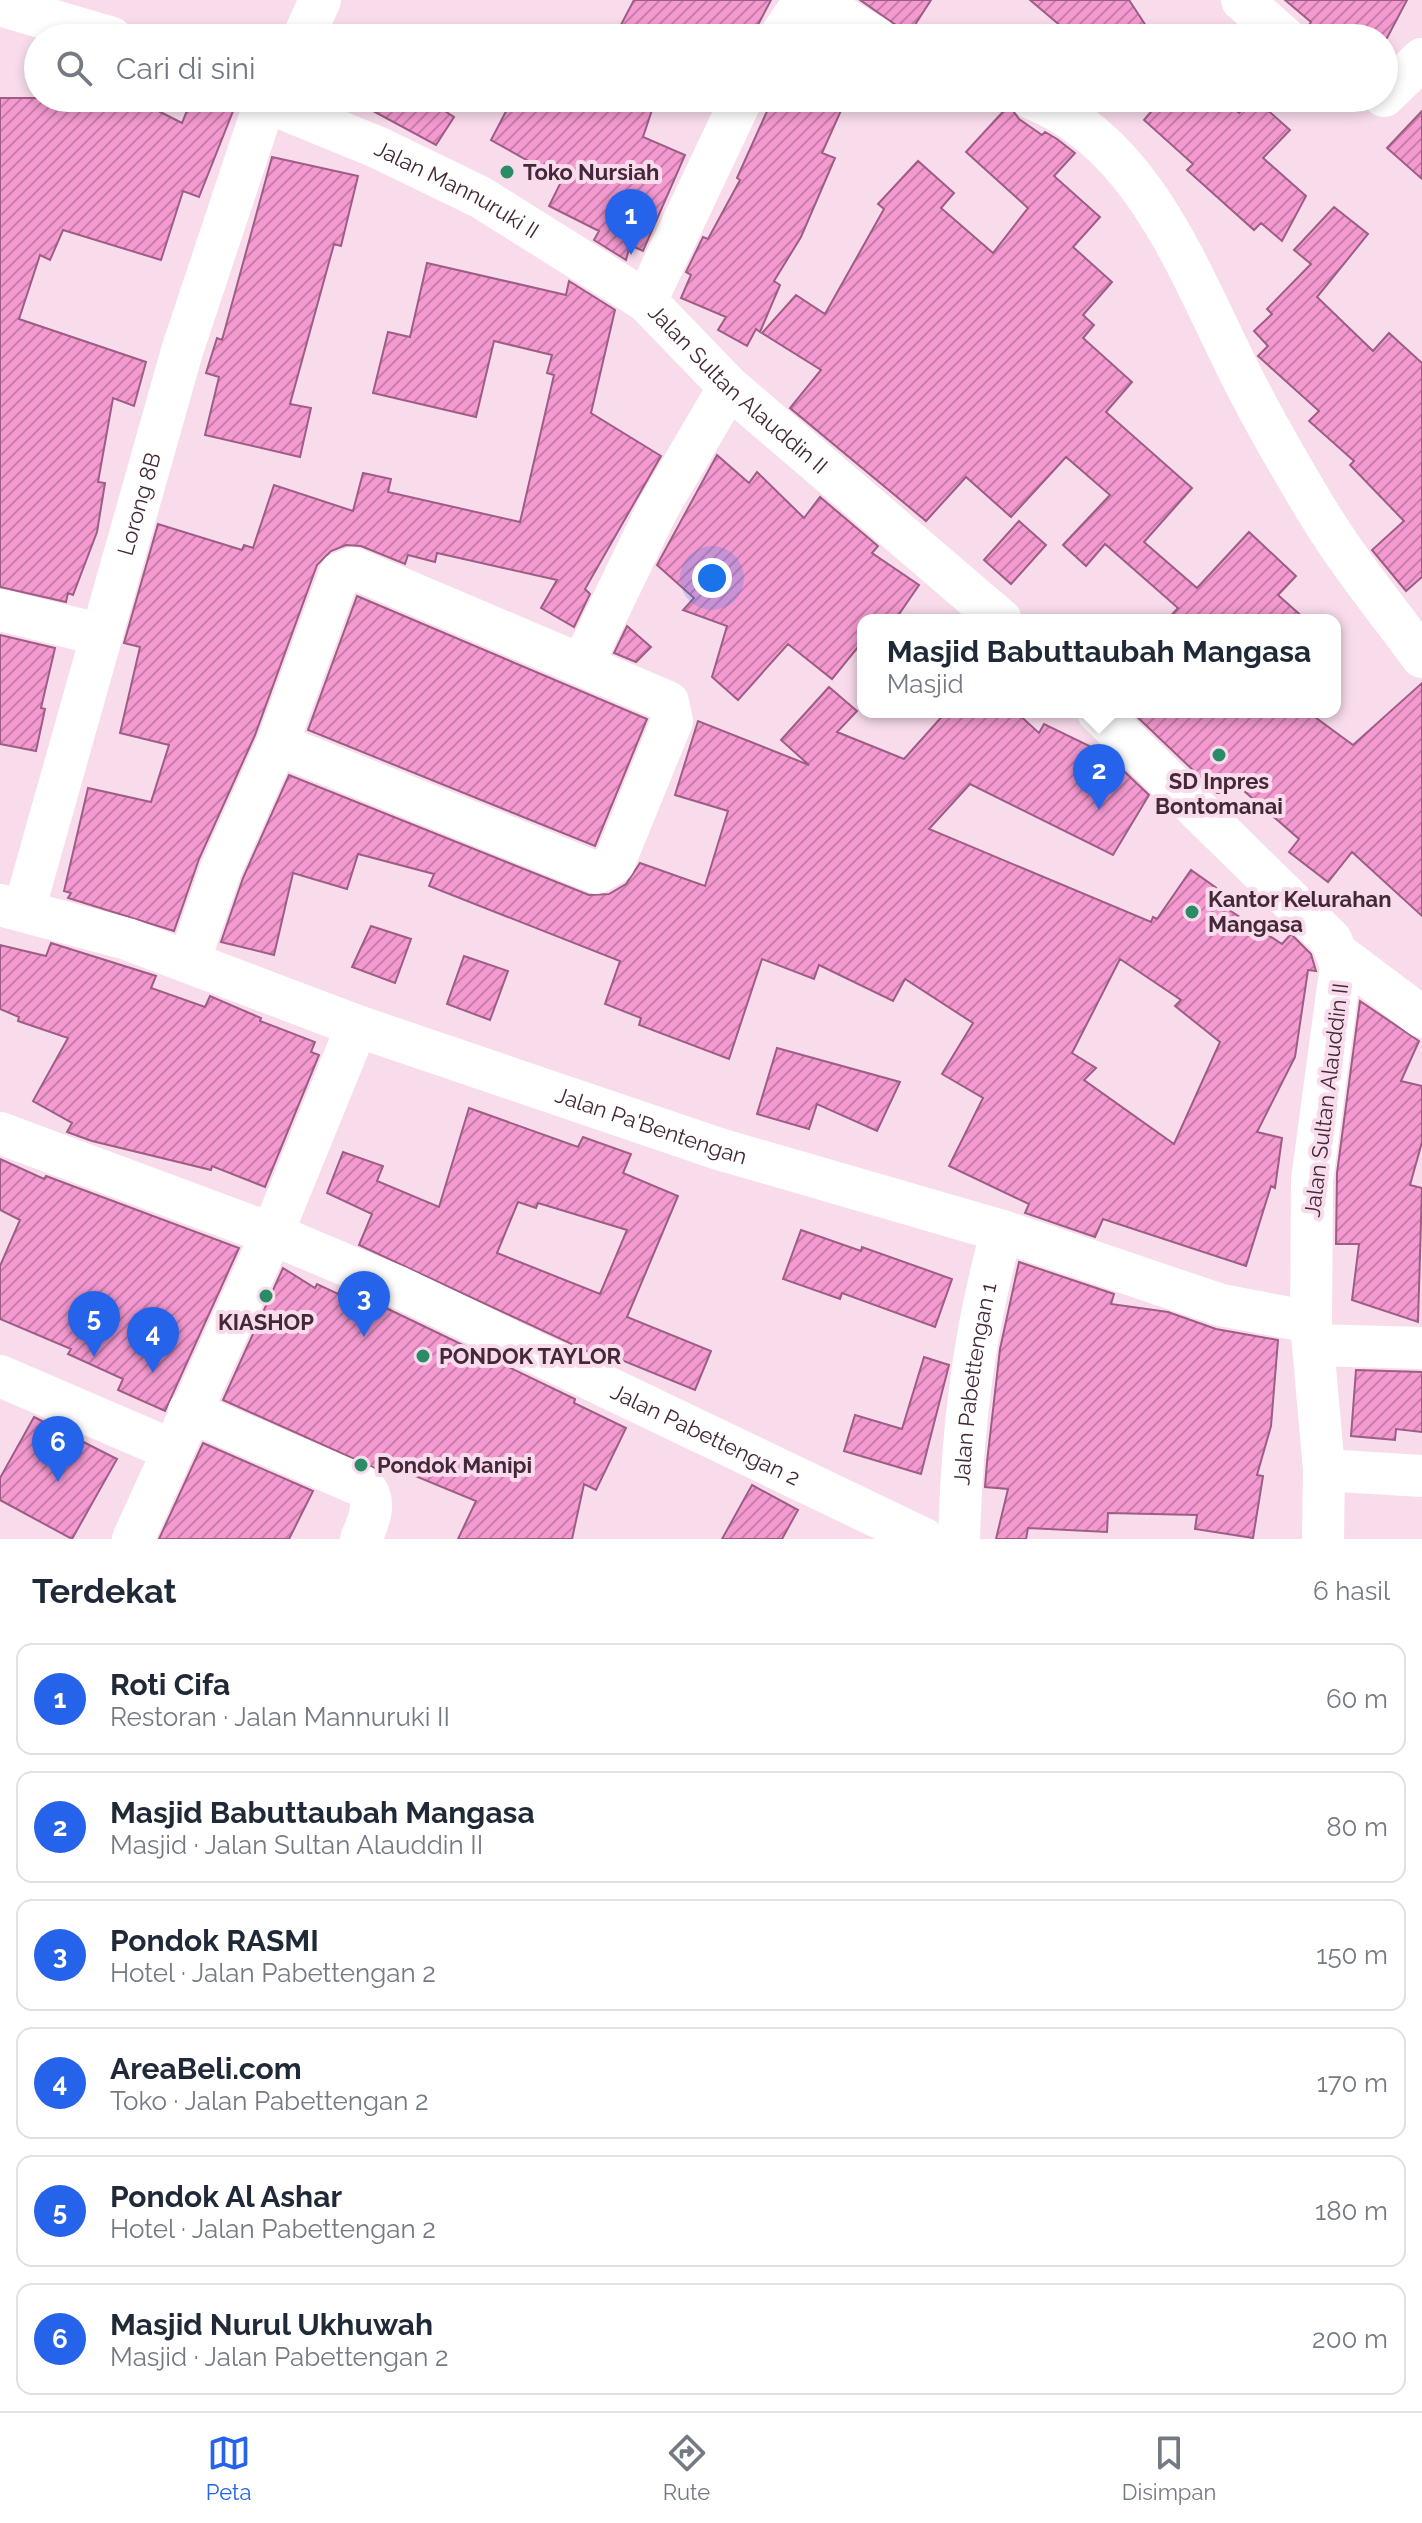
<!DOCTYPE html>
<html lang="id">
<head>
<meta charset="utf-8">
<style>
	body { margin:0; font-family:Raleway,sans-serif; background:#f2f2f3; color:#1f2937 }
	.you { position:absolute; left:712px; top:578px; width:28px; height:28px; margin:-20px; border:6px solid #fff; border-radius:50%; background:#1a73e8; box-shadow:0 0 0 12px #1a73e833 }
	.badge { display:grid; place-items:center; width:52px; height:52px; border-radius:50%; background:#2563eb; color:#fff; font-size:26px; font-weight:700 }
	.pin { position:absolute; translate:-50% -66px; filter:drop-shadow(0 2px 4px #0008) }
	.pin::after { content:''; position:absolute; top:42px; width:28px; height:24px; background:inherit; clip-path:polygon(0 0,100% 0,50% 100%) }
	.popup { position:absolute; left:857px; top:614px; width:484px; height:104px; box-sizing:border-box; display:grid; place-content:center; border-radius:16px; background:#fff; filter:drop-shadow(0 2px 6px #0005); font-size:26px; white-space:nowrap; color:#747a83 }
	.popup b { font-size:30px; color:#1f2937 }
	.popup::after { content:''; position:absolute; left:50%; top:100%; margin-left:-16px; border:16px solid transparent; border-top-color:#fff }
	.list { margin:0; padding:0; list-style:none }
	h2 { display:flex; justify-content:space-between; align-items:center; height:104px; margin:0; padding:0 32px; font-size:34px }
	h2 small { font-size:26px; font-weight:400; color:#747a83 }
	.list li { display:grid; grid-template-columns:52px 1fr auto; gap:24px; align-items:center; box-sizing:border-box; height:112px; margin:0 16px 16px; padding:0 16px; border:2px solid #e0e1e3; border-radius:16px }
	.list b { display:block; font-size:30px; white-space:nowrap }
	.list p { margin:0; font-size:26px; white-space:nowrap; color:#747a83 }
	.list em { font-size:26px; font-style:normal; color:#747a83 }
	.icon { flex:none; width:44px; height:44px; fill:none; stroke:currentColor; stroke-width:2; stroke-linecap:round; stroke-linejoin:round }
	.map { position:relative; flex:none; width:1422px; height:1539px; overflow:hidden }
	.search { position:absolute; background:#fff; box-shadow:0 4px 12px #0003; left:24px; right:24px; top:24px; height:88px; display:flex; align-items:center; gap:20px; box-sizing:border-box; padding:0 28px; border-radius:44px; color:#747a83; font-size:30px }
	.sheet { height:872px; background:#fff }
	nav { display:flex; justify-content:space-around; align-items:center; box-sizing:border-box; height:112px; border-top:2px solid #e0e1e3; background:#fff; font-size:22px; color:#747a83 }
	nav a { display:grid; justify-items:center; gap:4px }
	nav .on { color:#2563eb }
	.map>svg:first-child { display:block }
	.building { fill:url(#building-hatch); stroke:#9d5d84; stroke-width:2; fill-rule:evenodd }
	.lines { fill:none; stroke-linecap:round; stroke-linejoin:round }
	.minor { stroke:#fff; stroke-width:42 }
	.poi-dot { fill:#298c67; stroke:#f9dcec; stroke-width:3 }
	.labels { text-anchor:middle; stroke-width:8; stroke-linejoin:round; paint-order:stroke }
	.poi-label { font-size:22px; font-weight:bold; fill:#442839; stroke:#f9dcec; text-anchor:start }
	.street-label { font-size:22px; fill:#442839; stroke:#f9dcec }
</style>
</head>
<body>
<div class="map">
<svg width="1422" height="1539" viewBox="0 0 1422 1539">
	<defs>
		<pattern id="building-hatch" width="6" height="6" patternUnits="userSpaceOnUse" patternTransform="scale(2)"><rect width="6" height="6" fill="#f59ad1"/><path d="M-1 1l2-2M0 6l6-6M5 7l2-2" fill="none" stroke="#c87eab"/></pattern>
	</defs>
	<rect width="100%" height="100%" fill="#f9dcec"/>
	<path class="building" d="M634,0h137l-20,38h-137z
		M860,0h71l-22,34z
		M1030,0h99l25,38h-79z
		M1285,0h122l-20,38h-79l-1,-10 4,-6z
		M0,98h133l49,25 10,-25h42l1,8 -36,91 -16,-6 -22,69 -98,-30 -13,30 -10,-5 -21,64 127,43 -12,44 -21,-8 -15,84 7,1 -8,49 -24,63 -5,-2 -2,9 -66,-15z
		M349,98h76l29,19 -18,28z
		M513,98h143l-13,39 42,18 -42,96 -13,-6 -4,15 -32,-20 5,-9 -50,-25 13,-26 -71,-40z
		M773,98h52l18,8 -21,47 13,5 -34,79 -27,44 6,4 -20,47 -4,-3 -9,17 -29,-16 8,-13 -45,-19 10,-23 -5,-3 17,-35 5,2 32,-59 -3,-2z
		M1163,98h59l17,15 15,-15 36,32 -27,28 43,38 -24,45 -21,-18 -7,7 -67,-60 6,-6 -49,-44z
		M1009,105l10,14 23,16 3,-3 12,7 18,14 -21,23 46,41 -27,30 39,35 -29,33 11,10 -11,13 49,44 -26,30 86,76 -48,54 53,46 52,-56 47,44 -18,19 28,25h-139l11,-12 -73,-64 -19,22 -23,-21 47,-50 -44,-38 -55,60 -45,-40 -40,44 -136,-113 31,-38 -59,-37 34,-38 29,19 59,-105 -6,-5 40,-43 36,32 -13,15 52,45 35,-45 -62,-56z
		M1422,111v68l-35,-31z
		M272,157l86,19 -17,70 -7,-2 -44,160 21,4 -11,49 -95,-22 14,-58 -13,-4 11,-35 5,2z
		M1334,207l34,27 -51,63 56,54 16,-18 33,30v214l-16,14 -34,-41 32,-29 -54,-56 4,-4 -45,-40 10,-10 -61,-55 10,-10 -14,-15 18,-17 -5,-5 44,-45 -17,-14z
		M427,263l139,32 3,-14 46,29 -24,103 70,43 -76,133 5,5 -16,33 -33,-19 16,-28 -120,-27 -2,9 -27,-7 -3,9 -44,-18 -15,-1 -15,6 -14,14 -62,170 -56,124 -25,72 -106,-33 3,-5 -7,-2 24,-103 63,14 18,-57 -49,-12 20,-86 -16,-4 34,-119 84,26 2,-5 9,3 21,-63 79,26 10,-38 28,6 -3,13 132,30 34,-147 -7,-2 5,-18 -58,-14 -18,76 -103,-24 15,-61 22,5z
		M717,455l32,28 8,-11 47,46 16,-21 58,49 -6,7 47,32 -24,35h-32v21l-31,38 -44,-35 -50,56 -26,-23 15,-51 -44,-16 11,-12 -37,-33z
		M1019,521l27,24 -35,39 -27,-24z
		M357,596l290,123 -52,127 -287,-116z
		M627,626l24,21 -15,15 -22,-9z
		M0,635l55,13 -14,60 4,1 -9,42 -36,-7z
		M1422,683v233l-70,-64 -24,30 -39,-30 10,-13 -63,-55 -8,9h-11l-85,-81h176l45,33z
		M829,687l28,24 -20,21 67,27 42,-47h70l23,21 5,-9 62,30 43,41 -36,60 -143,-71 -41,45 222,93 2,-5 4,2 34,-49 41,29 -6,9 56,36 9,-10 20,20 5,17 -8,-1 -13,87 -38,75 25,6 -7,50 -4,-2 -25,80 -143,-47 -8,18 -70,-24 4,-9 -80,-38 34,-68 -41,-24 31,-51 -68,-44 -12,22 -74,-36 -5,14 -52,-20 -33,100 -90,-34 2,-7 -36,-14 15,-43 -191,-75 5,-12 -76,-20 -11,35 -54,-16 -19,82 -53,-13 22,-64 46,-103 300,120 20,-1 17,-10 14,-21 65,23 23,-75 -53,-16 23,-74 111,44 -28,-25zM1120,959l61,41 -6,6 45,36 -46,102 -90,-64 12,-12 -24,-15z
		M371,926l40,13 -16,44 -43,-16z
		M51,943l105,33 -5,12 54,19 5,-11 51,22 -1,3 55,21 -4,10 8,3 -54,132 -53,-21 -1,4 -119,-29 -25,-9 5,-9 -39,-22 35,-63 -50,-17 1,-4 -19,-8v-64l46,11z
		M464,956l44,15 -18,49 -43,-16z
		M1360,1001l59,40 -18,40 21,5v56l-12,43 12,3 -4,134 -66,-22 7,-56h-23l1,-71z
		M777,1048l123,34 -23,49 -60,-27 -8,25 -52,-15z
		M469,1108l109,39 5,-10 48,17 -8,19 55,23 -51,121 84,34 -16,39 -98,-40 -2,5 -236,-110 13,-31 -45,-21 16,-41 40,14 -6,15 62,26zM518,1202l18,6 2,-5 89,27 -27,64 -103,-41z
		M0,1159l44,20 2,-3 193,72 -74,163 -47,-21 5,-11 -55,-25 3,-5 -71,-30v-53l20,-46 -20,-10z
		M801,1230l60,21 1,-4 90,32 -17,48 -93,-34 -2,6 -57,-20z
		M1019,1262l95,32 -3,10 57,8 48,17 62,11 -7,86 -14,49 6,1 -10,62 -58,-9 2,-14 -89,-2 -1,19 -79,-4 -2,11h-30l12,-50 -23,-2 2,-25 13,-113z
		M283,1268l32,20 2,-4 21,10 2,-5 46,19 189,91 -1,4 52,25 -30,62 -12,-6 -12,55h-114l18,-38 -92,-38 -3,8 -158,-71z
		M924,1357l25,8 -28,109 -77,-23 11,-36 47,14z
		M1356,1370l66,2v60l-26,-3 -1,11 -44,-4z
		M34,1417l83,42 -45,80 -72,-39v-22z
		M203,1443l110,48 -24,48h-130z
		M752,1485l46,25 -16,29h-60z"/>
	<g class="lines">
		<g class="minor">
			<path d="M814,0l62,38"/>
			<path d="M1242,0l43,38"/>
			<path d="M0,5l112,33"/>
			<path d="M303,38l17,-38"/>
			<path d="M779,38l26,-38"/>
			<path d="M1384,96l38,-37"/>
			<path id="s1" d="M257,98l122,50 101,49 166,104"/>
			<path id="s2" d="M742,98l-96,203 83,86 272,233"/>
			<path d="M1031,98c113,45 158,174 208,273 23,47 50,93 77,138 31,52 70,99 106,148"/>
			<path d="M0,610l102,25"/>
			<path d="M583,663l75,-155 71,-121"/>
			<path d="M1098,712l233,228 10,25 -29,215 -1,142 13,148 -1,69"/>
			<path id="s3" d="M0,905l127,34 230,87 362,123 283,82 219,74 90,17"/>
			<path id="s4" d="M24,910l158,-559 83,-249"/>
			<path d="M1338,954l84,63"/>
			<path d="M189,961l32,-92 56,-125 63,-171 13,-5 315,134 4,19 -58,142 -17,10 -320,-129"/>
			<path id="s5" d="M0,1133l272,101 124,52 528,253"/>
			<path d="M1313,1345l109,3"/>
			<path d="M0,1376l172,74"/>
			<path d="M189,1411l175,76c14,15 4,36 -3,52"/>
			<path d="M1324,1470l98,6"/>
			<path d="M133,1539l139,-305 85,-208"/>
			<path id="s6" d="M959,1539c3,-106 14,-206 43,-308"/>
		</g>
	</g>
	<g class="poi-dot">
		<circle cx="507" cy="172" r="8"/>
		<circle cx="1219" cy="755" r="8"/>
		<circle cx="1192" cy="912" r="8"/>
		<circle cx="266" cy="1296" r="8"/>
		<circle cx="423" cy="1356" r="8"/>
		<circle cx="361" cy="1465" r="8"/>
	</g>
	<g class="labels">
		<g class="poi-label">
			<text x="523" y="180">Toko Nursiah</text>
			<text x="1219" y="789" text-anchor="middle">SD Inpres<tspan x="1219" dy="25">Bontomanai</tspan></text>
			<text x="1208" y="907">Kantor Kelurahan<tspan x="1208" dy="25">Mangasa</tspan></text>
			<text x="266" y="1330" text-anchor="middle">KIASHOP</text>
			<text x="439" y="1364">PONDOK TAYLOR</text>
			<text x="377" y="1473">Pondok Manipi</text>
		</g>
		<g class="street-label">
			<text dy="8" stroke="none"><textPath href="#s1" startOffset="220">Jalan Mannuruki II</textPath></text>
			<text dy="8" stroke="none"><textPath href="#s2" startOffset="352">Jalan Sultan Alauddin II</textPath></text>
			<text dy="8" stroke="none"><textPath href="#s4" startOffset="422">Lorong 8B</textPath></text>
			<text transform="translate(1326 1100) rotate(-83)" y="8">Jalan Sultan Alauddin II</text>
			<text dy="8" stroke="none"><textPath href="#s3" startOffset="688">Jalan Pa'Bentengan</textPath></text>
			<text dy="8" stroke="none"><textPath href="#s6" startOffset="156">Jalan Pabettengan 1</textPath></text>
			<text dy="8" stroke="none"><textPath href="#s5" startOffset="768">Jalan Pabettengan 2</textPath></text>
		</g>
	</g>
</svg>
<div class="you"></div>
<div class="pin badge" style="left:631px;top:255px">1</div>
<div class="pin badge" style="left:1099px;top:810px">2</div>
<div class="popup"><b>Masjid Babuttaubah Mangasa</b>Masjid</div>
<div class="pin badge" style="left:364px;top:1337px">3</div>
<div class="pin badge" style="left:153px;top:1373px">4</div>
<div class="pin badge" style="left:94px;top:1357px">5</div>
<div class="pin badge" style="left:58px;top:1482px">6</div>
<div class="search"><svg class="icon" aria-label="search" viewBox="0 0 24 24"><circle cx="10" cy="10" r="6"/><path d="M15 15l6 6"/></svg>Cari di sini</div>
</div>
<section class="sheet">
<h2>Terdekat<small>6 hasil</small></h2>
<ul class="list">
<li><span class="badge">1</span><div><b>Roti Cifa</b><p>Restoran · Jalan Mannuruki II</p></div><em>60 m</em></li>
<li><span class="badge">2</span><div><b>Masjid Babuttaubah Mangasa</b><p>Masjid · Jalan Sultan Alauddin II</p></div><em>80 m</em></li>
<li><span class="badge">3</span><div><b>Pondok RASMI</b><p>Hotel · Jalan Pabettengan 2</p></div><em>150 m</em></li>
<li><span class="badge">4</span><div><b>AreaBeli.com</b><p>Toko · Jalan Pabettengan 2</p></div><em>170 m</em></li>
<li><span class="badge">5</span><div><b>Pondok Al Ashar</b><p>Hotel · Jalan Pabettengan 2</p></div><em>180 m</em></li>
<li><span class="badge">6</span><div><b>Masjid Nurul Ukhuwah</b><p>Masjid · Jalan Pabettengan 2</p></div><em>200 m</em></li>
</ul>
</section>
<nav>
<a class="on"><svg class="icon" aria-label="map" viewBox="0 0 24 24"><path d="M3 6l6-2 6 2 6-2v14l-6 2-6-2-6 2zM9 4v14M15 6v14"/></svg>Peta</a>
<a><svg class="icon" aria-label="directions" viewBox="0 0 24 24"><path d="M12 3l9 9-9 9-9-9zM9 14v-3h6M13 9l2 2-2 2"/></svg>Rute</a>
<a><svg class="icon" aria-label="saved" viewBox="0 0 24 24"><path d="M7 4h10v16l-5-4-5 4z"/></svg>Disimpan</a>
</nav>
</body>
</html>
